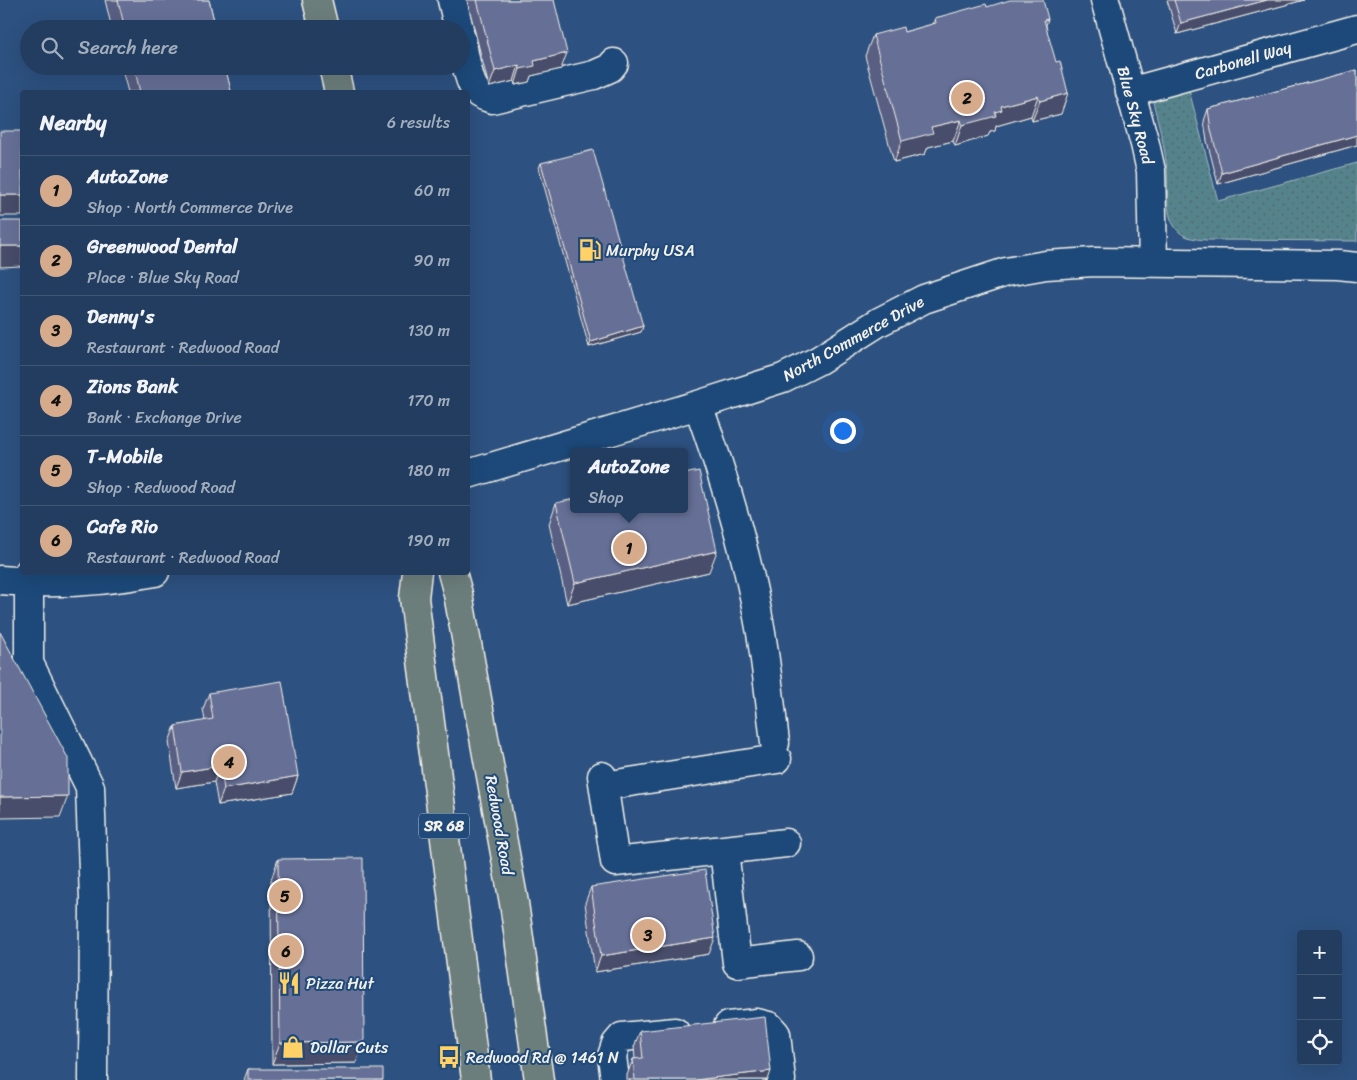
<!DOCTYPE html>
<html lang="en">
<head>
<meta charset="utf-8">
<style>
	body { margin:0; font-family:Sriracha,sans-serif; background:#2e4869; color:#f1f3f6 }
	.controls { position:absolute; right:15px; bottom:15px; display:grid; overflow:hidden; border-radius:5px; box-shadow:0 5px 20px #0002 }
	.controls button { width:45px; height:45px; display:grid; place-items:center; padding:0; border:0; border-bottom:1px solid #3f5675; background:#223d60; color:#f1f3f6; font:25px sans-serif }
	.you { position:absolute; left:842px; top:430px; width:18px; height:18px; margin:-12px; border:4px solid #fff; border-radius:50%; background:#1a73e8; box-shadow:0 0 0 8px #1a73e833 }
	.badge { display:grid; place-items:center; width:32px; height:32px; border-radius:50%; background:#d6ab8b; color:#111; font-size:16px; font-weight:700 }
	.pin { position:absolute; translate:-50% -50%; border:2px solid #fff; box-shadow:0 1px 5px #0006 }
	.popup { position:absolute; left:570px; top:448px; width:118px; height:65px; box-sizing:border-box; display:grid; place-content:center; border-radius:5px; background:#223d60; filter:drop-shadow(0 1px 4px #0005); font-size:16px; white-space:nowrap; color:#a2aebd }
	.popup b { font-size:19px; color:#f1f3f6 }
	.popup::after { content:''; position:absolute; left:50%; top:100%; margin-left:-10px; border:10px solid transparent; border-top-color:#223d60 }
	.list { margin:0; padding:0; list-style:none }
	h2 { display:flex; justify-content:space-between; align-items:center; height:65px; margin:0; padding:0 20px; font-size:21px }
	h2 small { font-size:16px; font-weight:400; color:#a2aebd }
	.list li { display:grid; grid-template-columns:32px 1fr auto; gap:15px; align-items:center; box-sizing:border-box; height:70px; padding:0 20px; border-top:1px solid #3f5675 }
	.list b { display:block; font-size:19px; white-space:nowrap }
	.list p { margin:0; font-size:16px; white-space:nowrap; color:#a2aebd }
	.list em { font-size:16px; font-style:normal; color:#a2aebd }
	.icon { flex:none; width:28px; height:28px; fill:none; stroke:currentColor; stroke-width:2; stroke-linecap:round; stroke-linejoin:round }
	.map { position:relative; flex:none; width:1357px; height:1080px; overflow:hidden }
	.search { position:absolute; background:#223d60; box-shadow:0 5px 20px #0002; left:20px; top:20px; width:450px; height:55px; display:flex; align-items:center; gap:12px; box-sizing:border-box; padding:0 18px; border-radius:28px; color:#a2aebd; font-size:19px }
	.panel { position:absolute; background:#223d60; box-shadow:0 5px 20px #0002; left:20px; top:90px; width:450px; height:485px; border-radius:5px }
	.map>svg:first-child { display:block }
	.grass { fill:url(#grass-dots); stroke:#a4baba }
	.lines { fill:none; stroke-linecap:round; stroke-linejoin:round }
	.minor-casing { stroke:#f4f1e8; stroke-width:31 }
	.major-casing { stroke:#f4f1e8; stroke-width:31 }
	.minor { stroke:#1f4a7a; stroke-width:28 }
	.major { stroke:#6c7e7c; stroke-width:28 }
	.wall { fill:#585f82; stroke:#f4f1e8 }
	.shaded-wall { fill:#474e6a; stroke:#f4f1e8 }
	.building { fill:#666f97; stroke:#f4f1e8 }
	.labels { text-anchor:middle; stroke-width:4; stroke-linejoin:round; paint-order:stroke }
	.shield { fill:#1f4a7a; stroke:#b4bfc7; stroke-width:1 }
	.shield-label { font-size:15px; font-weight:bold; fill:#f4f1e8 }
	.street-label { font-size:16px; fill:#f4f1e8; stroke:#1f4a7a }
	.poi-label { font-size:16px; fill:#f4f1e8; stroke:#1f4a7a; text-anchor:start }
</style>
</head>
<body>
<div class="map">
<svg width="1357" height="1080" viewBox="0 0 1357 1080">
	<defs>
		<pattern id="grass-dots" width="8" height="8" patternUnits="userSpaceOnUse" patternTransform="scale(1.25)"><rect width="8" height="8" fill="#54838c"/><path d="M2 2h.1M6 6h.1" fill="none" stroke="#506b70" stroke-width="1.8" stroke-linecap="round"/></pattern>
	</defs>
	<rect width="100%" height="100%" fill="#2d5180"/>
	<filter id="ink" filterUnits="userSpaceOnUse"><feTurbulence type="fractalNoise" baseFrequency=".02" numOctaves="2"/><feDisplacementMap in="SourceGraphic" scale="10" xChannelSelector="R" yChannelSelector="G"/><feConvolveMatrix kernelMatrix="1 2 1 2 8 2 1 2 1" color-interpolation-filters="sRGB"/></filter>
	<g filter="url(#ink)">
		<path class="grass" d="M1189,90l29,111 139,-38v78l-151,-1c-12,-1 -24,-2 -31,-13 -11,-15 -6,-39 -8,-57 -2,-23 -8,-45 -14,-68z"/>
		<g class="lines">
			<defs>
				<path id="minor" d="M452,0l7,29
					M1105,0l40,144 6,27 2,91
					M461,38c3,14 7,45 16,54 4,4 10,5 15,7l102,-24 16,-7 4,-5
					M1130,92l227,-63
					M698,405c27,74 50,151 63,228 6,37 10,74 14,110
					M468,474l230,-69 85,-27 36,-18 60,-38 45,-23 82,-27 40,-7 48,-3 244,3 19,2
					M29,572v91l61,124 4,113 -1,180
					M0,580c52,5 103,2 155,-8
					M602,776l13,86 171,-19
					M604,786l173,-27
					M724,850l13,113 61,-7
					M728,1026l29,-3 12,3 7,8 5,46
					M615,1080l-3,-24 4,-12 6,-7 53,-5"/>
				<path id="major" d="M317,0l7,29
					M333,66l6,26
					M417,572l-3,26 62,482
					M452,572l6,22 56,309 25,177"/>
			</defs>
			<use href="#minor" class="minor-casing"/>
			<use href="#major" class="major-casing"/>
			<use href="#minor" class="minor"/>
			<use href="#major" class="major"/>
		</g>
		<path class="wall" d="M105,0h104l7,29h-104z
			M467,0h87l7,69 -30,7 -2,6 -14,3 -1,-4 -25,6z
			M1167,0h137l-127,34z
			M987,7l61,12 -2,6 15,89 -29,7 -1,-5 -35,10 -1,5 -5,1 -2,4 -33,10 -2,-5 -25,6 -3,7 -31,8 -29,-106 8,-21 31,-3 29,-8 2,-6z
			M121,66h104l6,25v1h-103z
			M1357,70v75l-139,39 -11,-43 -3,-20 4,-12z
			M541,163l102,163 -2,6 -52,15 -50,-179z
			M556,503l153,69 -142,32 -18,-80z
			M209,693l89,83 -6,17 -74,12 -4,-23 -38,6 -7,-46 6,-16 30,-5 -2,-12z
			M278,859l86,183 -8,21 -84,1 -1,-184z
			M591,887l118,67 -114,18 -10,-69z
			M640,1031l128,49h-141v-5l6,-16h2l-1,-12z
			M248,1069l135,11h-139z"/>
		<path class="shaded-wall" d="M1267,0h37l-127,34 4,-11z
			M567,53l-6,16 -30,7 -2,6 -14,3 5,-16 14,-8z
			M519,65l-5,16 -25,6 6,-16z
			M1068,93l-7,21 -29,7 8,-20z
			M1038,96l-7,20 -35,10 -1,5 -5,1 -2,4 -33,10 7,-21 33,-13 6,-6z
			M961,120l-8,21 -25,6 -3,7 -31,8 8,-21 29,-14z
			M1357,135v10l-139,39 4,-11z
			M0,195h22v21h-22z
			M0,246h22v20l-22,1z
			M643,326l-2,6 -52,15 2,-5z
			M717,551l-8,21 -142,32 8,-21z
			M220,766l-6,16 -38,6 6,-16z
			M298,776l-6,17 -74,12 6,-16z
			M68,796l-8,21 -60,1v-21z
			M715,938l-6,16 -114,18 6,-16z
			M364,1042l-8,21 -84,1 8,-21z
			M771,1071l-3,9h-73z"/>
		<path class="building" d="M118,0h91l7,29h-91z
			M477,0h77l13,53 -33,8 1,5 -15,3 -1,-4 -24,6z
			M1010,0h33l5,19 -4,1 12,42 4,-1 8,32 -28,8 -2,-5 -37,10 1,4 -7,2 1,4 -34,9 -1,-5 -30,7 2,6 -31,8 -29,-106 30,-8 1,5 32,-9 -1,-5 51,-14 1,3z
			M1174,0h93l-86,23z
			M134,66h91l6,25 -4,1h-87z
			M1357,70v65l-135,38 -11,-43 -3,-21z
			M0,131h22v64h-22z
			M593,150l50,176 -52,16 -50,-179z
			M0,221h22v25h-22z
			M699,471l18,80 -142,32 -19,-80 18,-4v10h110v-35z
			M0,632l68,126v38l-68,1z
			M282,681l16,95 -74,13 -4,-23 -38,6 -7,-46 38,-7 -4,-26z
			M363,858l1,184 -84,1 -2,-184z
			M705,870l10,68 -114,18 -10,-69z
			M765,1017l6,54 -76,9h-60l-2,-21 10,-1 -3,-27z
			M248,1069h135v11h-135z"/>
	</g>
	<defs>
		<symbol id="fuel-bare" viewBox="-9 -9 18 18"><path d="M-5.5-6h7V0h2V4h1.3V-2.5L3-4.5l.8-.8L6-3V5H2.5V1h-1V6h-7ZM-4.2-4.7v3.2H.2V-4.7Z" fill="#ffd166" stroke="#1f4a7a" stroke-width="2.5" paint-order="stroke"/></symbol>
		<symbol id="restaurant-bare" viewBox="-9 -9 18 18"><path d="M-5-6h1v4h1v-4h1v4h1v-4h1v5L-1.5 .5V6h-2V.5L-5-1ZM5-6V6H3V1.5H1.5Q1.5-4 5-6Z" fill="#ffd166" stroke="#1f4a7a" stroke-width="2.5" paint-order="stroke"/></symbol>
		<symbol id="shop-bare" viewBox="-9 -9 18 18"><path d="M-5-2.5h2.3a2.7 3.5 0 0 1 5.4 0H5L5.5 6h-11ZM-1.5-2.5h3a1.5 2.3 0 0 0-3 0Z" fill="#ffd166" stroke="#1f4a7a" stroke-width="2.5" paint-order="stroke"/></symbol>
		<symbol id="bus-bare" viewBox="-9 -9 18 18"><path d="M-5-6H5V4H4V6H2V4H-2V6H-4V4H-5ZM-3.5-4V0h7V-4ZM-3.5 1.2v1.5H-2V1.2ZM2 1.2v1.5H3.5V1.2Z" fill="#ffd166" stroke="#1f4a7a" stroke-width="2.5" paint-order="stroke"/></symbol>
	</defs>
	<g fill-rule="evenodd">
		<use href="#fuel-bare" x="574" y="234" width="32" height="32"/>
		<use href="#restaurant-bare" x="273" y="967" width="32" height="32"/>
		<use href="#shop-bare" x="277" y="1031" width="32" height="32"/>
		<use href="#bus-bare" x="433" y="1041" width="32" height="32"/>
	</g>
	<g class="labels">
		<rect class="shield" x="419" y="813.5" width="50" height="25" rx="4"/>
		<g class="shield-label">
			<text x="444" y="831">SR 68</text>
		</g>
		<g class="street-label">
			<text transform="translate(1243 60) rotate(-16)" y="6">Carbonell Way</text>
			<text transform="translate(1136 115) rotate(75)" y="6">Blue Sky Road</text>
			<text transform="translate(853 338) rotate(-29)" y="6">North Commerce Drive</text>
			<text transform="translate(500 825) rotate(80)" y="6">Redwood Road</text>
		</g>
		<g class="poi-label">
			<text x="606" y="256">Murphy USA</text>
			<text x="306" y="989">Pizza Hut</text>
			<text x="310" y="1053">Dollar Cuts</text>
			<text x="466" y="1063">Redwood Rd @ 1461 N</text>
		</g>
	</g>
</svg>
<div class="controls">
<button>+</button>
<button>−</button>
<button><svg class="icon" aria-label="locate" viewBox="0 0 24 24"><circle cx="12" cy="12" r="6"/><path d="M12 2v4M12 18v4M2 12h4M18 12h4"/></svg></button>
</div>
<div class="you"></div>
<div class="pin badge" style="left:629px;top:548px">1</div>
<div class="popup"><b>AutoZone</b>Shop</div>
<div class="pin badge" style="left:967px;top:98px">2</div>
<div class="pin badge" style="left:648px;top:935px">3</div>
<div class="pin badge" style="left:229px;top:762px">4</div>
<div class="pin badge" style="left:285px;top:896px">5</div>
<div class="pin badge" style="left:286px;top:951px">6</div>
<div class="search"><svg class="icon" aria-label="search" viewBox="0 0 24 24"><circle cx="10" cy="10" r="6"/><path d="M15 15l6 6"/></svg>Search here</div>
<section class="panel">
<h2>Nearby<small>6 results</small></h2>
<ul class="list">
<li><span class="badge">1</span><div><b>AutoZone</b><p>Shop · North Commerce Drive</p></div><em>60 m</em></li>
<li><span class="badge">2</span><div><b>Greenwood Dental</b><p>Place · Blue Sky Road</p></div><em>90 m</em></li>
<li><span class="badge">3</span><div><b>Denny's</b><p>Restaurant · Redwood Road</p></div><em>130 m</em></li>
<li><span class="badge">4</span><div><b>Zions Bank</b><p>Bank · Exchange Drive</p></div><em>170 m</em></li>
<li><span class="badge">5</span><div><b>T-Mobile</b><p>Shop · Redwood Road</p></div><em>180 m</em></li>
<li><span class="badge">6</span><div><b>Cafe Rio</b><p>Restaurant · Redwood Road</p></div><em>190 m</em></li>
</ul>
</section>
</div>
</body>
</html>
